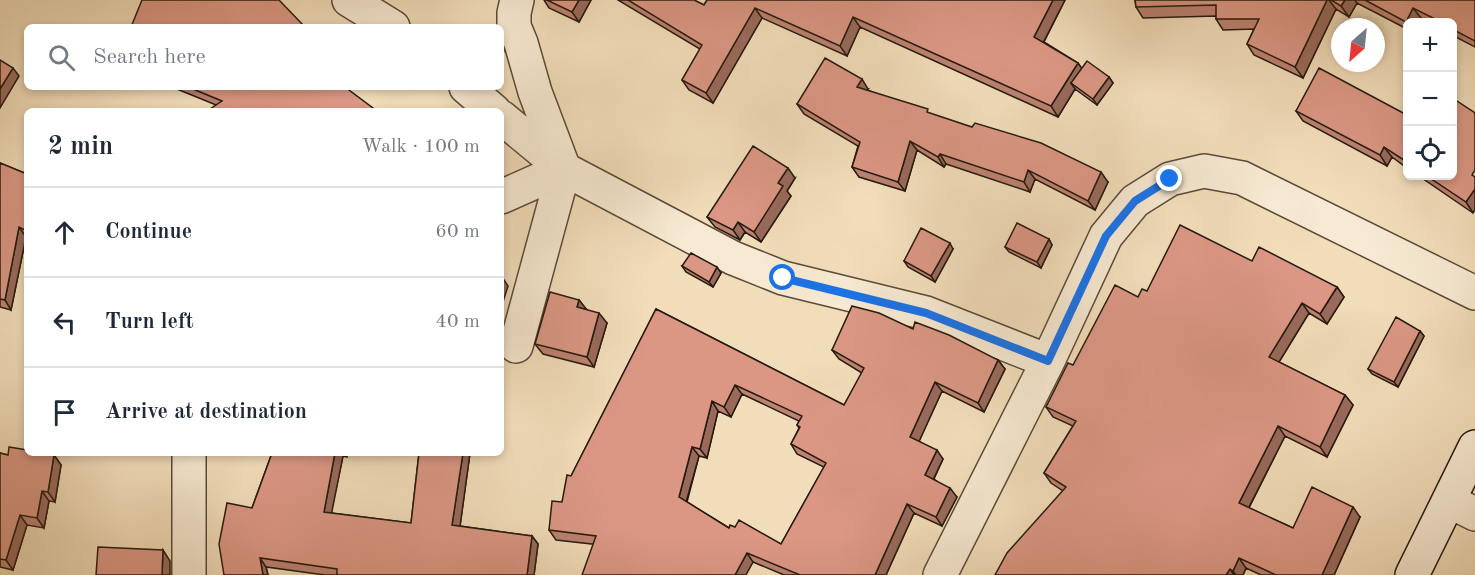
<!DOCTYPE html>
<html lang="en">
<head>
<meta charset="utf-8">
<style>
	body { margin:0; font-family:"Old Standard TT",serif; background:#f6f6f7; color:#1f2937 }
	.controls { position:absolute; right:18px; top:18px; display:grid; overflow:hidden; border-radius:9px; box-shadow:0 3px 9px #0003 }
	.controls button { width:54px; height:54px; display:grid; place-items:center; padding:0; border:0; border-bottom:2px solid #e0e1e3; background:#fff; color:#1f2937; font:30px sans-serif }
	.compass { position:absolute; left:1331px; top:18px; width:54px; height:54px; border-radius:50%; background:#fff; box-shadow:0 3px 9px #0003; rotate:207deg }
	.stop { position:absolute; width:18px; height:18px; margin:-14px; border:4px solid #1a73e8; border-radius:50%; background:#fff }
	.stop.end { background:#1a73e8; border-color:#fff; box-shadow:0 2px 6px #0008 }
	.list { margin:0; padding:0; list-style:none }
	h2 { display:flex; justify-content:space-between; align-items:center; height:78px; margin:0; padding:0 24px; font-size:26px }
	h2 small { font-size:20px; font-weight:400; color:#747a83 }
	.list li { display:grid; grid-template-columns:39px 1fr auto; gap:18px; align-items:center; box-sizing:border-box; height:90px; padding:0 24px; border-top:2px solid #e0e1e3 }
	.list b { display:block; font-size:22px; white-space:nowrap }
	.list em { font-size:20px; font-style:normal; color:#747a83 }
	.icon { flex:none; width:33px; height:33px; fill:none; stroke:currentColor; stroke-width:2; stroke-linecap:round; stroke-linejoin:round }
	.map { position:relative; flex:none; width:1475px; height:575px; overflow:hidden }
	.search { position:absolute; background:#fff; box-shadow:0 3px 9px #0003; left:24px; top:24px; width:480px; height:66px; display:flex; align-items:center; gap:15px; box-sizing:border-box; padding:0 21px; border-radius:9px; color:#747a83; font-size:22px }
	.panel { position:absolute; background:#fff; box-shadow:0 3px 9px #0003; left:24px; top:108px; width:480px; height:348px; border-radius:9px }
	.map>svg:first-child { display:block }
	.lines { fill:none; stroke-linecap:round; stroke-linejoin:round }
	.street-casing { stroke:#594b38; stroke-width:36 }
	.secondary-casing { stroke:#261a0d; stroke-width:36 }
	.street { stroke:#f7e9d2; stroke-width:33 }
	.secondary { stroke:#f7e9d2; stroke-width:33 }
	.wall { fill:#bc8272; stroke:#261a0d; stroke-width:1.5; fill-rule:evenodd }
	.shaded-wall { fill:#996a5c; stroke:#261a0d; stroke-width:1.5 }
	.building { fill:#db9784; stroke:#261a0d; stroke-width:1.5; fill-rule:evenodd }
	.route { stroke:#1a73e8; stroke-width:8 }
</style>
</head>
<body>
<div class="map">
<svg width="1475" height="575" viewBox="0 0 1475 575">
	<rect width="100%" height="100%" fill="#f2ddba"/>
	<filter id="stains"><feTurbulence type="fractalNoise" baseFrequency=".00333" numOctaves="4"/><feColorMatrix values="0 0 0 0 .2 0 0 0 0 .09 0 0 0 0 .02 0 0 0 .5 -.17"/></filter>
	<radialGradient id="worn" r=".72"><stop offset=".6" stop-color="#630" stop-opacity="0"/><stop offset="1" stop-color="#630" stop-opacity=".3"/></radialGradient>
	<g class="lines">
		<defs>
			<path id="street" d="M349,0l44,27
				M466,87l28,24
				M501,117l63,52 169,89 50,20 143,35 122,48
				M501,197l63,-28
				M516,346l48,-177 -29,-77 -14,-49 -7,-17v-13l3,-13
				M189,453v122
				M1449,501l26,13
				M940,575l108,-214 58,-125 29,-35 35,-22 34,-8 38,7 233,115"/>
			<path id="secondary" d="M1412,575l63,-128"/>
		</defs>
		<use href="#street" class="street-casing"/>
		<use href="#secondary" class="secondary-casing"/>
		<use href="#street" class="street"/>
		<use href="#secondary" class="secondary"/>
	</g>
	<path class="wall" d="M544,0h47l-12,22 -30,-14z
		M618,0h76l10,5 3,-5h358l-21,42 34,21 3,5 28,9 4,6 -16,22 -22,-16 -17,28 -198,-90 -13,29 -85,-38 -49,85 -24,-13 -7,-10 18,-31z
		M1135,0h340v47l-23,-12v-13h-23l-8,-4 -14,4v7l-50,-26 -8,14 -13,-8 -33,69 -49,-23 -7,-11 7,-15 -31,1 -7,-11v-3l-73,2 -7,-11z
		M172,87h175l-131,18z
		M868,89l-1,1 64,24 177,68 -13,28 -60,-31 -5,13 -84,-28 -2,3 -27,-17 -12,41 -46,-14 -7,-10 6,-21 -54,-32 -7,-10z
		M1296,111l111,4v53l-15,-11 -5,9 -84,-45z
		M0,163l27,11v63h-1l-15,73 -11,-3z
		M1419,176h33l21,37z
		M795,178l-8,13 4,5 -30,46 -16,-10 -5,8 -25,-13 -8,-10z
		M1049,239l3,6 -11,23 -32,-16 -4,-5z
		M953,249l-18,33 -27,-15 -4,-6z
		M1252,261l85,26 7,10 -17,27 -18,-11 -30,49 66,33 8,10 -26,52 -42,-21 -36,72 44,20 67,-11 -26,58h-73l-15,-7 -3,7h-248l68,-84 -12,-8 -7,-10 29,-47 -20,-9 -7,-10 27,-42 65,-68 9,-6z
		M682,266l39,7 -8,14 -27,-15z
		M579,300l7,9 21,14 -13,44 -51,-13 -8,-10z
		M656,309l188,96 18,-32 -23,-14 -7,-9 81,-21 85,31 7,9 -21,43 -42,-21 -23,50 24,18 -9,20 23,18 -15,29 -28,-13 -28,62h-102l-31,-13 -197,-22 -7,-10 13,-28 9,-26zM742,394l57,27 -2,4 2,3 -8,16 6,10 27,13 -43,77 -46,-17 -6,1 -42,-26 12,-46 8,2 11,-47 13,6z
		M1420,331l4,5 -26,51 -26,-13 -4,-5z
		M0,453l8,2h46l7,10 -6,37 -6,-1 -5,27 -17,-3 -14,45 -13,-3z
		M272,453h76l-1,4 -4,-1 -12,57 80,10 8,-70h51l-10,73 72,10 6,8 -4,31h-209l-59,-8 2,8h-44l28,-67z"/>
	<path class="shaded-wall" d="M579,0h12l-12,22 -7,-10z
		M1053,0h12l-24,47 -7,-10z
		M1327,0h2l7,9 -33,69 -8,-11z
		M1345,0h10l2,3 -8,14 -8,-11z
		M755,8l7,10 -49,85 -7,-10z
		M1413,8l8,10 -3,4h-11v2l-1,-2z
		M853,17l7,10 -13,29 -7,-10z
		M501,44l3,7 -3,7z
		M1078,63l7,10 -14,10 4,6 -17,28 -7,-11z
		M13,68l6,8 -19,32v-19z
		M1109,77l4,6 -16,22 -4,-6z
		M862,79l6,10 -5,8 -6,-10z
		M910,141l7,9 -12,41 -7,-9z
		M1384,147l8,10 -5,9 -7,-11z
		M940,154l6,10 -2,3 -6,-10z
		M788,168l7,10 -8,13 4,5 -30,46 -7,-10 24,-49z
		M1028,170l7,9 -5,13 -6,-10z
		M1101,172l7,10 -13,28 -7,-9z
		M1475,189v21l-2,3 -7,-11z
		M738,222l7,10 -5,8 -7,-10z
		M19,227l7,10 -15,73 -6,-10z
		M1049,239l3,6 -11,23 -4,-6z
		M950,243l3,6 -18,33 -4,-6z
		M717,267l4,6 -8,14 -4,-5z
		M502,277l6,9 -7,22v-27z
		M1337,287l7,10 -17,27 -7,-10z
		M579,300l8,10 -10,-3z
		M1302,303l7,10 -33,54 -7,-10z
		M599,313l8,10 -13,44 -7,-10z
		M1420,331l4,5 -26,51 -4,-5z
		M998,360l7,9 -21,43 -6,-9z
		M935,382l7,9 -25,55 -7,-9z
		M735,385l7,9 -11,23 -7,-10z
		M1345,395l8,10 -26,52 -7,-10z
		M712,401l6,10 -11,47 -7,-9z
		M1278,426l7,10 -39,77 -7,-10z
		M692,447l7,9 -14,50 -6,-9z
		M937,450l6,9 -12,25 -6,-9z
		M335,453h6l2,3 -13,65 -6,-9z
		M463,453h7l-11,81 -7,-9z
		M54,455l7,10 -6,37 -7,-10z
		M950,488l7,9 -15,29 -6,-9z
		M42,491l7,10 -5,27 -7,-10z
		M907,504l7,9 -28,62h-11z
		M1353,507l7,10 -26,58h-12z
		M20,515l7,10 -14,45 -7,-10z
		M532,536l6,8 -4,31h-7z
		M163,550l7,11v14h-8z
		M747,553l6,9 -7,13h-11z
		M260,558l6,9 2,8h-5z
		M1239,558l7,10 -3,7h-7l-3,-4z
		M1230,569l4,6h-8z"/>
	<path class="building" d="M142,0h137l25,26 -173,1z
		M547,0h32l-7,12z
		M628,0h66l10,5 3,-5h346l-19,37 44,26 -27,43 -198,-89 -13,29 -85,-38 -49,85 -24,-13 20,-35z
		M1135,0h192l-32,67 -48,-23 12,-25h-43v-14l-80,2z
		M1331,0h14l-4,6z
		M1365,0h110v41l-23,-12v-7h-11l-28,-14 -7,14z
		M825,58l37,21 -5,8 71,22 -1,3 45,15 3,-4 66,20 60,29 -13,29 -60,-31 -4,12 -84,-28 -2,3 -28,-16 -12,41 -46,-15 8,-25 -63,-38z
		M0,60l13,8 -13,21z
		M1087,61l22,16 -16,22 -22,-16z
		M1319,68l88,47v47l-23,-15 -4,8 -84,-44z
		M188,87h159l2,3 28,21h-170l15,-10z
		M1454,99l21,14v57l-3,5 3,2v12l-9,13 -39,-26h25v-75z
		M753,146l35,22 -10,15 5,3 -29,46 -16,-10 -5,8 -26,-13z
		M0,163l27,11v57l-8,-4 -14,73 -5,-1z
		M1017,223l32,16 -12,23 -32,-15z
		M1180,225l72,36 7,-14 78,40 -17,27 -18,-11 -33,54 76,38 -25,52 -42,-21 -39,77 54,25 19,-41 41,20 -31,68h-46l-37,-17 -6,13 -3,-2 -4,6h-231l12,-22 59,-66 -22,-14 32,-52 -30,-14 22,-44 5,2 42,-80 23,12 4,-8 5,2z
		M921,228l29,15 -19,33 -27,-15z
		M691,253l26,14 -8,15 -27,-16z
		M550,292l29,8 -2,7 22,6 -12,44 -52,-13z
		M852,306l27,7 34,16 2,-7 34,13 49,25 -20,43 -43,-21 -25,55 27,13 -12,25 25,13 -14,29 -29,-13 -32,71h-75l-53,-22 -12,22h-153l14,-39 -47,-6 3,-29 10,1 5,-27 4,1 85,-167 188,96 20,-37 -32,-18zM735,385l67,31 -5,9 3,2 -9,17 35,19 -45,81 -42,-24 -4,7 -5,-2 -1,3 -50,-31 13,-50 8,2 12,-48 12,6z
		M1396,317l24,14 -26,51 -26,-13z
		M9,447l18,3v3h15l12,2 -6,37 -6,-1 -5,27 -17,-3 -14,45 -6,-1v-106l8,2z
		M272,453h63l-11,59 87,11 8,-70h44l-11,72 80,11 -5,39h-190v-6l-77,-11 3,17h-39l-5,-31 8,-41 25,5z
		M98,547l65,3 -1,25h-66z"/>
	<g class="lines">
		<path class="route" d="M783,278l143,35 122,48 58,-125 29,-35 35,-22"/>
	</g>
	<rect width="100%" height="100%" filter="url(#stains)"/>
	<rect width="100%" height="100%" fill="url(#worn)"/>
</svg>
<div class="controls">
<button>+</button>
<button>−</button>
<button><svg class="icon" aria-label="locate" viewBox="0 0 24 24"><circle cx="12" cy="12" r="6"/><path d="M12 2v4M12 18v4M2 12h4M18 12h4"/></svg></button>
</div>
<svg class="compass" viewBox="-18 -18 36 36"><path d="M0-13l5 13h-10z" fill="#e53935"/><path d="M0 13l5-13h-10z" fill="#747a83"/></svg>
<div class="stop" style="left:783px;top:278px"></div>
<div class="stop end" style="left:1170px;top:179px"></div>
<div class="search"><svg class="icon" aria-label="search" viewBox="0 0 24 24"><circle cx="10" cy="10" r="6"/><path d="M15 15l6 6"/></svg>Search here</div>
<section class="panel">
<h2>2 min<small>Walk · 100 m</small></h2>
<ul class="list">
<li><svg class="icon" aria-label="ahead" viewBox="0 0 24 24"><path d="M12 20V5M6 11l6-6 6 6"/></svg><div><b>Continue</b></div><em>60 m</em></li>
<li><svg class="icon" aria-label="left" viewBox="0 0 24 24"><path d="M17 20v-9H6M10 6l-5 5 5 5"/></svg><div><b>Turn left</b></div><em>40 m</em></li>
<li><svg class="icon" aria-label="arrive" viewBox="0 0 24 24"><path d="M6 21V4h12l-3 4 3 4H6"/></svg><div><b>Arrive at destination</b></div></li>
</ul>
</section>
</div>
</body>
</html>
